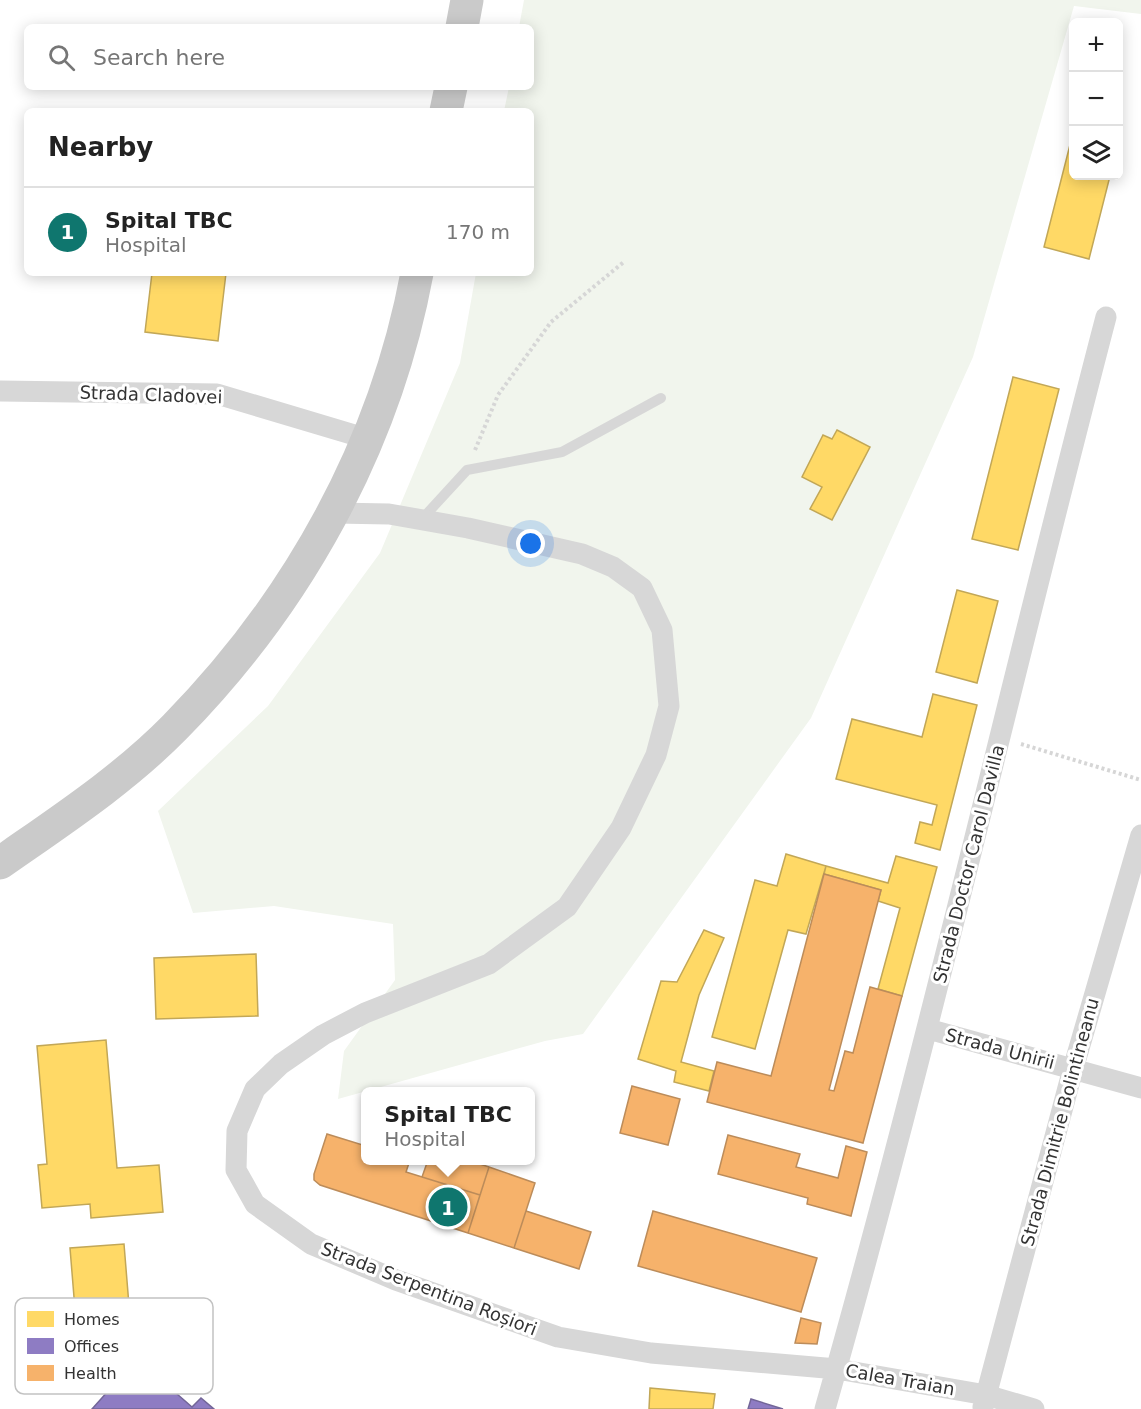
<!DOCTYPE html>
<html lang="en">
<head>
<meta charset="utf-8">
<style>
	body { margin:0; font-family:"DejaVu Sans",sans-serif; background:#f2f2f2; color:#222 }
	.controls { position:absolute; right:18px; top:18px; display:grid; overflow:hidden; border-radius:9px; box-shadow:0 3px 15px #0003 }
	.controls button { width:54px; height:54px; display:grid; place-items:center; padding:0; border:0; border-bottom:2px solid #e0e0e0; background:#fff; color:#222; font:30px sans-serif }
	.you { position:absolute; left:531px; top:544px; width:21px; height:21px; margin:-15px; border:4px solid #fff; border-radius:50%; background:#1a73e8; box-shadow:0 0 0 9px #1a73e833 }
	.badge { display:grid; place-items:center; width:39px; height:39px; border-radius:50%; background:#0f766e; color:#fff; font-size:20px; font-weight:700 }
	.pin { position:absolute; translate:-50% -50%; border:3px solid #fff; box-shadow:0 2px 6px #0006 }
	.popup { position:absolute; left:361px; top:1087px; width:174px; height:78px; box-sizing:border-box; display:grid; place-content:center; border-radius:9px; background:#fff; filter:drop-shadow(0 2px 4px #0005); font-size:20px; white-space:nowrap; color:#767676 }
	.popup b { font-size:22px; color:#222 }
	.popup::after { content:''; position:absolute; left:50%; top:100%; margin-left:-12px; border:12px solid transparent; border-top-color:#fff }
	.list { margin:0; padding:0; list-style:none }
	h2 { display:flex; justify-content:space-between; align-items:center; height:78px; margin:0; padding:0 24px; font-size:26px }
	h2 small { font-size:20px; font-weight:400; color:#767676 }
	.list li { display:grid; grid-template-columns:39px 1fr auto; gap:18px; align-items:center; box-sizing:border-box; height:90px; padding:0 24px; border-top:2px solid #e0e0e0 }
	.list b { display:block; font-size:22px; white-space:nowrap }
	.list p { margin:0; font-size:20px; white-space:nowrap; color:#767676 }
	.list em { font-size:20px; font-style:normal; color:#767676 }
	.icon { flex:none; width:33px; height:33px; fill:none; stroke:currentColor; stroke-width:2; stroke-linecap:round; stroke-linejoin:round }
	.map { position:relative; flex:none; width:1141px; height:1409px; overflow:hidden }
	.search { position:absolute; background:#fff; box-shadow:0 3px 15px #0003; left:24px; top:24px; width:510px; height:66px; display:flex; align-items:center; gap:15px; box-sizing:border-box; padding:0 21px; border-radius:9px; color:#767676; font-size:22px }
	.panel { position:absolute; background:#fff; box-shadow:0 3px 15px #0003; left:24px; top:108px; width:510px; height:168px; border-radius:9px }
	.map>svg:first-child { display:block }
	.green { fill:#f1f5ed }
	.homes { fill:#ffd966; stroke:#c2a757; stroke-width:1.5 }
	.offices { fill:#8e7cc3; stroke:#736698; stroke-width:1.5 }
	.health { fill:#f6b26b; stroke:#bc8c5a; stroke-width:1.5 }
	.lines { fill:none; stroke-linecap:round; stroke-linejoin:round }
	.path { stroke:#d6d6d6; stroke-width:4; stroke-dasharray:3 3; stroke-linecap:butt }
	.lane { stroke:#d7d7d7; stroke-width:10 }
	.street { stroke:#d7d7d7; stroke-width:21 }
	.primary { stroke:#cacaca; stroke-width:33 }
	.labels { text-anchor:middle; stroke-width:6; stroke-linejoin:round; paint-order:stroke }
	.street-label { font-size:18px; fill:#333; stroke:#fff }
	.key { fill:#fff; stroke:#c2c2c2; stroke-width:1.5 }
	.key-label { font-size:16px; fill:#333 }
</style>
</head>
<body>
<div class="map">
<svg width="1141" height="1409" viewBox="0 0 1141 1409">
	<rect width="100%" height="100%" fill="#fff"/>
	<path class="green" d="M524,0h617v14l-67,-8 -101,351 -162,361 -228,316 -38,7 -207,58 6,-48 51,-71 -2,-56 -119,-18 -81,7 -35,-102 110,-105 112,-153 80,-190 16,-90h55v-162h-27l5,-24h22v-60h-12z"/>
	<path class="homes" d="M1073,133l1,43h36l-21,83 -45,-12z
		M152,273h74l-8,68 -73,-9z
		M1013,377l46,12 -41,161 -46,-11z
		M837,430l33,17 -38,73 -22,-11 12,-22 -20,-10 21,-42 9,4z
		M957,590l41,11 -21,82 -41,-11z
		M933,694l44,11 -37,145 -25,-7 5,-21 12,3 5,-20 -101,-26 16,-60 70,18z
		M786,854l40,12 -20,68 -18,-4 -33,119 -43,-12 43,-157 22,6z
		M896,856l41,11 -35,129 -24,-7 22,-81 -22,-7 3,-11 -57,-16 2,-8 62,17z
		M704,930l20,8 -25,57 -18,67 33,9 -5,20 -35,-9 2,-11 -38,-12 23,-78 16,1z
		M256,954l2,62 -102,3 -2,-61z
		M106,1040l11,128 42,-3 4,47 -72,6 -1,-14 -48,4 -4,-43 9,-1 -10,-118z
		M124,1244l7,86 -54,4 -7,-86z
		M650,1388l65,6 -2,15h-64z"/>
	<path class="offices" d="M144,1351l32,29 -7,7 23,20 9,-9 13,11h-122z
		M751,1399l32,10h-35z"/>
	<path class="health" d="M824,874l57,16 -52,200 5,1 11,-40 8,2 17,-66 32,9 -39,147 -156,-41 10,-40 54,14z
		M632,1086l48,13 -12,46 -48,-12z
		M327,1134l39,12v14h44l-4,12 74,23 -12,38 -148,-48 -6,-5v-6z
		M728,1135l72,19 -4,13 42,11 8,-32 21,6 -16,64 -44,-12 1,-6 -90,-24z
		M428,1160h40l21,7 -9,28 -58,-18z
		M489,1167l46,16 -21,65 -46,-15z
		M526,1211l65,21 -12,37 -65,-21z
		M653,1211l164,47 -16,54 -163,-46z
		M801,1318l20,5 -4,21 -22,-1z"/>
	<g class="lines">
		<path class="path" d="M475,450l23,-55 53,-73 74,-61
			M1021,744l120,36"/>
		<path class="lane" d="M422,519l45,-49 95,-18 99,-54"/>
		<path class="street" d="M0,391l217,3 151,45
			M335,513l54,1 79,14 114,26 31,13 29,21 20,42 7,76 -13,49 -35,73 -54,79 -78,57 -124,49 -42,22 -42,29 -26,25 -18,42 -1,39 19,34 56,40 85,36 162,57 93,16 186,16 149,26 48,14
			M928,1029l213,59
			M983,1407l90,-338 68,-234
			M825,1409c103,-362 186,-729 281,-1092"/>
		<path class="primary" d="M462,27l5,-27
			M446,111l5,-24
			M0,863c60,-42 123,-83 175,-136 123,-125 210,-282 242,-454"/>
	</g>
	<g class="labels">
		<g class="street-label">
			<text transform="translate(151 395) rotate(2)" y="6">Strada Cladovei</text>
			<text transform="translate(969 864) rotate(-76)" y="6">Strada Doctor Carol Davilla</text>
			<text transform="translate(1000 1049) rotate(15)" y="6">Strada Unirii</text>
			<text transform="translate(1060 1122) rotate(-75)" y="6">Strada Dimitrie Bolintineanu</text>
			<text transform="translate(429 1289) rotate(21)" y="6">Strada Serpentina Roșiori</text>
			<text transform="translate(900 1380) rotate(10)" y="6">Calea Traian</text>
		</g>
	</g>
	<rect x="15" y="1298" width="198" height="96" rx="9" class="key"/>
	<rect x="27" y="1311" width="27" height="16" fill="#ffd966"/>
	<rect x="27" y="1338" width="27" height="16" fill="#8e7cc3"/>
	<rect x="27" y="1365" width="27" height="16" fill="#f6b26b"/>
	<g class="key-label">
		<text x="64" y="1325">Homes</text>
		<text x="64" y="1352">Offices</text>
		<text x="64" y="1379">Health</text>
	</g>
</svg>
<div class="controls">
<button>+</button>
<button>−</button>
<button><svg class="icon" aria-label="layers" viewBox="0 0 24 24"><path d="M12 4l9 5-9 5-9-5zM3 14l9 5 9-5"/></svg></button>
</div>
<div class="you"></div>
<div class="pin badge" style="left:448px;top:1207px">1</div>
<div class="popup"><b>Spital TBC</b>Hospital</div>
<div class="search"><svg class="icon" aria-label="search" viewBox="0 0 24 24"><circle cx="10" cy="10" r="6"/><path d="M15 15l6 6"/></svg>Search here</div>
<section class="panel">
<h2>Nearby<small></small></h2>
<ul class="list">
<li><span class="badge">1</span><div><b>Spital TBC</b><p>Hospital</p></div><em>170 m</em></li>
</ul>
</section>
</div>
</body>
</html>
